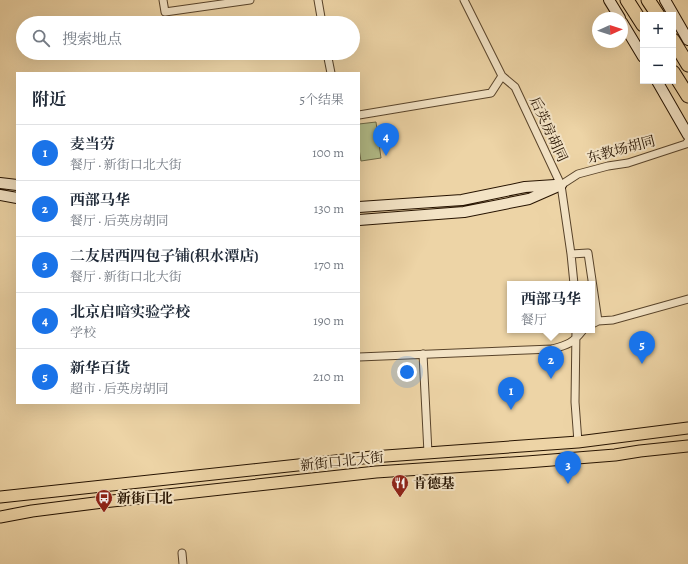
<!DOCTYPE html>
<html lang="zh">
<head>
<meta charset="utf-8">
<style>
	body { margin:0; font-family:Alegreya,"Noto Serif SC",serif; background:#f6f6f7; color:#1f2937 }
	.controls { position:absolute; right:12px; top:12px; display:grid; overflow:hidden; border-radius:0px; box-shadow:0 4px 16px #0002 }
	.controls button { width:36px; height:36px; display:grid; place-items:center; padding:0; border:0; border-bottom:1px solid #e0e1e3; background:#fff; color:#1f2937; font:20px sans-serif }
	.compass { position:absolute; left:592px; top:12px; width:36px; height:36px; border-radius:50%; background:#fff; box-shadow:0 4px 16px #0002; rotate:87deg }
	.you { position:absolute; left:407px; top:372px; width:14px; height:14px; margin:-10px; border:3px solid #fff; border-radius:50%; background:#1a73e8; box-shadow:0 0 0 6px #1a73e833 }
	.badge { display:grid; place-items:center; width:26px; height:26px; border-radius:50%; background:#1a73e8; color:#fff; font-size:13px; font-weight:700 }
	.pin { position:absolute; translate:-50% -33px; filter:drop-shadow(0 1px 2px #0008) }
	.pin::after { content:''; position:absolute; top:21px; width:14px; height:12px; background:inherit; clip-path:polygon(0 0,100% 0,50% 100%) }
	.popup { position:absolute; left:507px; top:281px; width:88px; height:52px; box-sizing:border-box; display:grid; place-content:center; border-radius:0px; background:#fff; filter:drop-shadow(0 1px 3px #0005); font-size:13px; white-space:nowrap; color:#747a83 }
	.popup b { font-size:15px; color:#1f2937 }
	.popup::after { content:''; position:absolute; left:50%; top:100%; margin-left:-8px; border:8px solid transparent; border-top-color:#fff }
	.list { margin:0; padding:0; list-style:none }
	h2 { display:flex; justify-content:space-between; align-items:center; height:52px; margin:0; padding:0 16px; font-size:17px }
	h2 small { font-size:13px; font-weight:400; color:#747a83 }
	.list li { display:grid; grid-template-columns:26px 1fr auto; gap:12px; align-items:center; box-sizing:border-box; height:56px; padding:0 16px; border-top:1px solid #e0e1e3 }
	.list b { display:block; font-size:15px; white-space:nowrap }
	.list p { margin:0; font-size:13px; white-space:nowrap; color:#747a83 }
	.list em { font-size:13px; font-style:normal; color:#747a83 }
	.icon { flex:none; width:22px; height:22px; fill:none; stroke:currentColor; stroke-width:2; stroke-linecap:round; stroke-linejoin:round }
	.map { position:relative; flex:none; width:688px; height:564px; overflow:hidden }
	.search { position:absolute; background:#fff; box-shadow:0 4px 16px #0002; left:16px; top:16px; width:344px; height:44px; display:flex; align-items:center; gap:10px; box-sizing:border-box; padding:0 14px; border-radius:22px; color:#747a83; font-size:15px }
	.panel { position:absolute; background:#fff; box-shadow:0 4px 16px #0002; left:16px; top:72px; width:344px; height:332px; border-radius:0px }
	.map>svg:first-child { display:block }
	.green { fill:#b3be8a; stroke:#6c6845 }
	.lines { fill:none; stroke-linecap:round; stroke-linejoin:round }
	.street-casing { stroke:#58432a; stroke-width:9 }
	.secondary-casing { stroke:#261300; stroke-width:12 }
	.primary-casing { stroke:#261300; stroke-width:13 }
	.highway-casing { stroke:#261300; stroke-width:15 }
	.street { stroke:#f3e3c5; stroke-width:7 }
	.secondary { stroke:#f3e3c5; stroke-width:10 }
	.primary { stroke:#edd4a6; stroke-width:11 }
	.highway { stroke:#edd4a6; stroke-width:13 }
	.labels { text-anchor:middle; stroke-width:4; stroke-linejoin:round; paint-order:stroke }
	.street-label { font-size:14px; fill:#261300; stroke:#f3e3c5 }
	.poi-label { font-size:14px; font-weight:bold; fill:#261300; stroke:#f3e3c5; text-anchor:start }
</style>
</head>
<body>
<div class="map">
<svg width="688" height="564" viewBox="0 0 688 564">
	<rect width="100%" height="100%" fill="#edd4a6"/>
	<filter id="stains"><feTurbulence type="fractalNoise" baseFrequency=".005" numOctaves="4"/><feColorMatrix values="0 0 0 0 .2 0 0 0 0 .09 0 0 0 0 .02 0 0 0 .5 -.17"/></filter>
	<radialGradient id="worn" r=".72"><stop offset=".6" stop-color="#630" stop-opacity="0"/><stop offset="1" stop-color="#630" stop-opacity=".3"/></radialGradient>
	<path class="green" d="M376,122l5,36 -20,3 -2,-12v-25z"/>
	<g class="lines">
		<defs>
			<path id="street" d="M163,0l2,12 85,-12
				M318,0l4,23
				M464,0l38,76 13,11 46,98 10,69 3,30
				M327,53l4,20
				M359,115l132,-22 11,-17
				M561,185l17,-11 30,-8 20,-3 58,-19 2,-3
				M571,254l17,-1 10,68
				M592,324l6,-3 15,-1 75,-21
				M576,330l-1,72 3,40
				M423,354l5,99
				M359,357l193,-8c16,-4 21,-6 31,-19
				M182,553l1,11"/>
			<path id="secondary" d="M609,0l11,18
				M665,0l23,40
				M622,22l21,35
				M657,81l31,54
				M0,183l17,2
				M0,195l17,3
				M359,207l103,-7 63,-13 30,-2
				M359,220l105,-8 65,-13 32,-14"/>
			<path id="primary" d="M0,497l372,-40 206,-15 110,-14
				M0,517l32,-6 71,-9 273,-30 151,-10 88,-7 25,-4 48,-5"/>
			<path id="highway" d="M627,0l16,25
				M648,0l10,15
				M673,40l15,25
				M673,72l15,24"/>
		</defs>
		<use href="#street" class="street-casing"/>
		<use href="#secondary" class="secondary-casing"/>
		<use href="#primary" class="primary-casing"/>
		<use href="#highway" class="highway-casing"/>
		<use href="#street" class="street"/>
		<use href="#secondary" class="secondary"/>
		<use href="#primary" class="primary"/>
		<use href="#highway" class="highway"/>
	</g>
	<defs>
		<symbol id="restaurant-pin" viewBox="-11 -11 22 30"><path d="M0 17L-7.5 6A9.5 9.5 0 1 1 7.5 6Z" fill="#8f2418" stroke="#f3e3c5"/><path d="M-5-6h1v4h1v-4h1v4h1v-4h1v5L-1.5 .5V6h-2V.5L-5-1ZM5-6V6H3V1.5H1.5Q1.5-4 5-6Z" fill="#fff"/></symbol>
		<symbol id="bus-pin" viewBox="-11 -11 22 30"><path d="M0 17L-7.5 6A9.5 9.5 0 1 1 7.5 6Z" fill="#8f2418" stroke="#f3e3c5"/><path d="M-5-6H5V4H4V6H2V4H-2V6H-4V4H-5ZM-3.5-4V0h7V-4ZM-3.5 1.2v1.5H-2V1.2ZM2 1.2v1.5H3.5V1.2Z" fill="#fff"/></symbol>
	</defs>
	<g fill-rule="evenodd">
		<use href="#restaurant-pin" x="390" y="473" width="20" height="27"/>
		<use href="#bus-pin" x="94" y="488" width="20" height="27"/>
	</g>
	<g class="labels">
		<g class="street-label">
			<text transform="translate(549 129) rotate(65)" y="5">后英房胡同</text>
			<text transform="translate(621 149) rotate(-15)" y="5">东教场胡同</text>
			<text transform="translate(342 461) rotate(-6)" y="5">新街口北大街</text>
		</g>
		<g class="poi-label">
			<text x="413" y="488">肯德基</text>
			<text x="117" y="503">新街口北</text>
		</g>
	</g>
	<rect width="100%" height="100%" filter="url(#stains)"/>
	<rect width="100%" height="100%" fill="url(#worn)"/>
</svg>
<div class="controls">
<button>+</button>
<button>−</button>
</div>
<svg class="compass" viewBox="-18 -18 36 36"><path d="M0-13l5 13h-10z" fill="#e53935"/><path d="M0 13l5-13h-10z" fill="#747a83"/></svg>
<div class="you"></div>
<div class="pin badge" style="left:511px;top:410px">1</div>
<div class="pin badge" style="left:551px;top:379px">2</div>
<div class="popup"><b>西部马华</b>餐厅</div>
<div class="pin badge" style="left:568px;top:484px">3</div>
<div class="pin badge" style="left:386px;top:156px">4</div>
<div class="pin badge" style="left:642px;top:364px">5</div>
<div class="search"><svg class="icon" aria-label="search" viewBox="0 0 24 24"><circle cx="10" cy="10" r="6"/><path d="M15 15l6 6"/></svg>搜索地点</div>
<section class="panel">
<h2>附近<small>5个结果</small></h2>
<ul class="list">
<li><span class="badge">1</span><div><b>麦当劳</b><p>餐厅 · 新街口北大街</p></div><em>100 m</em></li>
<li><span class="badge">2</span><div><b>西部马华</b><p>餐厅 · 后英房胡同</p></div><em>130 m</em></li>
<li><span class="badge">3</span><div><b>二友居西四包子铺(积水潭店)</b><p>餐厅 · 新街口北大街</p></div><em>170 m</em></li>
<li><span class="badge">4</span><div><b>北京启喑实验学校</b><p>学校</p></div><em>190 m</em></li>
<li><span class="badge">5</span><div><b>新华百货</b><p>超市 · 后英房胡同</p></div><em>210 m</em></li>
</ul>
</section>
</div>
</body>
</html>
